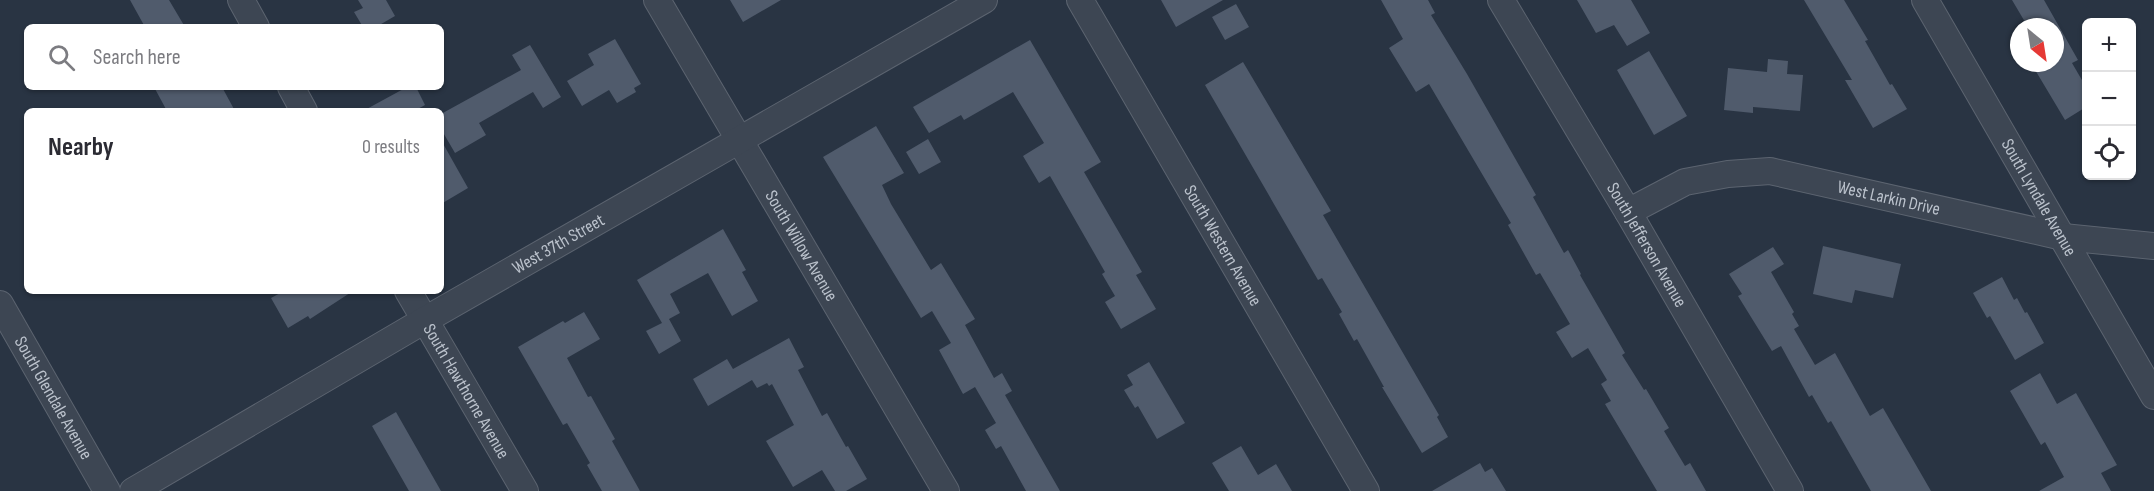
<!DOCTYPE html>
<html lang="en">
<head>
<meta charset="utf-8">
<style>
	body { margin:0; font-family:"Sofia Sans Condensed",sans-serif; background:#f2f2f3; color:#2b2b33 }
	.controls { position:absolute; right:18px; top:18px; display:grid; overflow:hidden; border-radius:9px; box-shadow:0 2px 4px #0004 }
	.controls button { width:54px; height:54px; display:grid; place-items:center; padding:0; border:0; border-bottom:2px solid #e1e1e2; background:#fff; color:#2b2b33; font:30px sans-serif }
	.compass { position:absolute; left:2010px; top:18px; width:54px; height:54px; border-radius:50%; background:#fff; box-shadow:0 2px 4px #0004; rotate:150deg }
	.list { margin:0; padding:0; list-style:none }
	h2 { display:flex; justify-content:space-between; align-items:center; height:78px; margin:0; padding:0 24px; font-size:26px }
	h2 small { font-size:20px; font-weight:400; color:#7c7c81 }
	.icon { flex:none; width:33px; height:33px; fill:none; stroke:currentColor; stroke-width:2; stroke-linecap:round; stroke-linejoin:round }
	.map { position:relative; flex:none; width:2154px; height:491px; overflow:hidden }
	.search { position:absolute; background:#fff; box-shadow:0 2px 4px #0004; left:24px; top:24px; width:420px; height:66px; display:flex; align-items:center; gap:15px; box-sizing:border-box; padding:0 21px; border-radius:9px; color:#7c7c81; font-size:22px }
	.panel { position:absolute; background:#fff; box-shadow:0 2px 4px #0004; left:24px; top:108px; width:420px; height:186px; border-radius:9px }
	.map>svg:first-child { display:block }
	.building { fill:#505b6c }
	.lines { fill:none; stroke-linecap:round; stroke-linejoin:round }
	.minor-casing { stroke:#5c6470; stroke-width:28 }
	.minor { stroke:#3d4653; stroke-width:26 }
	.labels { text-anchor:middle; stroke-width:4.5; stroke-linejoin:round; paint-order:stroke }
	.street-label { font-size:18px; fill:#bbc2cc; stroke:#222b38 }
</style>
</head>
<body>
<div class="map">
<svg width="2154" height="491" viewBox="0 0 2154 491">
	<rect width="100%" height="100%" fill="#293443"/>
	<path class="building" d="M130,0h39l16,27h-40z
		M358,0h28l9,16 -19,11h-13l-9,-15 9,-4z
		M730,0h51l-38,22z
		M1161,0h62l-47,27z
		M1381,0h47l7,13 -4,2 36,59 69,121 -3,2 31,56 4,-3 13,24 -1,1 45,78 -3,2 22,35 2,-1 23,39 -5,3 21,35 5,-3 16,28h-49l-52,-87 6,-3 -10,-17 6,-4 -19,-32 -16,10 -16,-26 14,-8 -30,-51 -4,2 -28,-50 3,-2 -82,-139 -13,8 -27,-44 14,-9z
		M1577,0h54l19,33 -23,13 -13,-21 -18,8z
		M1804,0h40l24,40 -3,1 25,44 2,-1 15,25 -34,19 -28,-48h7z
		M2012,0h32l34,60 -6,3 14,24v20l-21,13 -34,-57h24v-36h-27z
		M1236,4l13,23 -24,13 -13,-23z
		M615,39l26,45 -7,4 2,4 -19,11 -8,-13 -27,16 -15,-25 27,-16 -6,-11z
		M1030,40l71,122 -17,10 58,100 -6,3 20,34 -35,20 -16,-27 10,-6 -13,-22 3,-2 -55,-96 -11,7 -16,-27 21,-13 -31,-51 -49,28 -3,-5 -32,18 -16,-26z
		M530,45l31,52 -18,11 -10,-16 -54,31 7,12 -31,18 -14,-24v-15l80,-44 -9,-15z
		M1649,51l38,65 -33,19 -37,-65z
		M1768,59l20,2 -1,13 16,1 -3,36 -47,-4v6l-29,-3 4,-42 39,4z
		M1243,62l88,149 -8,4 116,200 -2,2 11,20 -26,16 -40,-66h2l-27,-48 -3,2 -15,-27 3,-2 -20,-34 -4,2 -113,-195z
		M154,87h68l13,24h-68z
		M407,87h9l9,18 -11,6h-51z
		M876,126l28,47 -22,12 9,19 40,66 10,-7 34,56 -10,6 29,53 8,-5 10,18 -7,4 55,96h-34l-25,-45 -5,3 -11,-19 11,-7 -21,-36 -12,7 -24,-44 12,-7 -19,-32 -11,7 -98,-161z
		M928,139l13,23 -22,12 -13,-22z
		M441,140l27,48 -27,16z
		M723,229l23,41 -4,2 16,29 -26,15 -24,-43 -38,21 10,19 -11,6 12,22 -22,13 -13,-23 16,-8 -25,-43z
		M1823,246l78,18 -8,34 -38,-8 -3,13 -39,-9z
		M1773,247l11,17 -13,8 23,40 -2,2 7,12 -5,3 21,36 20,-12 35,63 13,-8 48,83h-60l-40,-70 -3,2 -16,-28 -3,2 -28,-51 -9,5 -34,-55 4,-2 -13,-20z
		M2002,277l12,23 3,-2 8,15 2,-1 17,31 -29,17 -25,-44 -3,2 -14,-25z
		M284,291h69l-43,28 -2,-3 -20,12 -17,-30z
		M584,312l16,27 -33,19 21,39 3,-1 24,43 -3,2 28,50h-38l-15,-26 3,-2 -23,-40 -4,2 -45,-78 45,-26 2,2z
		M789,338l15,29 -6,3 24,46 5,-3 19,34 2,-1 19,33 -21,12h-11l-13,-21 -29,17 -27,-46 28,-16 -22,-41 -3,2 -2,-3 -10,5 -5,-8 -44,26 -15,-27 34,-20 6,10z
		M1149,362l36,61 -28,16 -19,-33 -3,2 -11,-18 9,-5 -6,-10z
		M2040,373l17,31 19,-11 41,72 -16,8 10,18h-72l25,-14 -19,-35 -4,3 -31,-54z
		M396,412l45,79h-32l-37,-65z
		M1241,446l17,29 18,-11 16,27h-63l-17,-28z
		M1480,463l5,9 7,-4 14,23h-74z"/>
	<g class="lines">
		<defs>
			<g id="minor">
				<path d="M241,0l15,27"/>
				<path id="s1" d="M657,0l289,491"/>
				<path id="s2" d="M1080,0l286,491"/>
				<path id="s3" d="M1501,0l127,212 162,279"/>
				<path id="s4" d="M1925,0l229,396"/>
				<path d="M291,87l13,24"/>
				<path id="s5" d="M1628,212l57,-30 43,-8 42,-3 293,66 91,9"/>
				<path id="s6" d="M408,291l117,200"/>
				<path id="s7" d="M0,304l107,187"/>
				<path id="s8" d="M133,491l292,-171 559,-320"/>
			</g>
		</defs>
		<use href="#minor" class="minor-casing"/>
		<use href="#minor" class="minor"/>
	</g>
	<g class="labels">
		<g class="street-label">
			<text dy="6" stroke="none"><textPath href="#s4" startOffset="228">South Lyndale Avenue</textPath></text>
			<text dy="6" stroke="none"><textPath href="#s5" startOffset="272">West Larkin Drive</textPath></text>
			<text dy="6" stroke="none"><textPath href="#s8" startOffset="492">West 37th Street</textPath></text>
			<text dy="6" stroke="none"><textPath href="#s3" startOffset="285">South Jefferson Avenue</textPath></text>
			<text dy="6" stroke="none"><textPath href="#s1" startOffset="285">South Willow Avenue</textPath></text>
			<text dy="6" stroke="none"><textPath href="#s2" startOffset="284">South Western Avenue</textPath></text>
			<text dy="6" stroke="none"><textPath href="#s6" startOffset="116">South Hawthorne Avenue</textPath></text>
			<text dy="6" stroke="none"><textPath href="#s7" startOffset="108">South Glendale Avenue</textPath></text>
		</g>
	</g>
</svg>
<div class="controls">
<button>+</button>
<button>−</button>
<button><svg class="icon" aria-label="locate" viewBox="0 0 24 24"><circle cx="12" cy="12" r="6"/><path d="M12 2v4M12 18v4M2 12h4M18 12h4"/></svg></button>
</div>
<svg class="compass" viewBox="-18 -18 36 36"><path d="M0-13l5 13h-10z" fill="#e53935"/><path d="M0 13l5-13h-10z" fill="#7c7c81"/></svg>
<div class="search"><svg class="icon" aria-label="search" viewBox="0 0 24 24"><circle cx="10" cy="10" r="6"/><path d="M15 15l6 6"/></svg>Search here</div>
<section class="panel">
<h2>Nearby<small>0 results</small></h2>
<ul class="list">
</ul>
</section>
</div>
</body>
</html>
